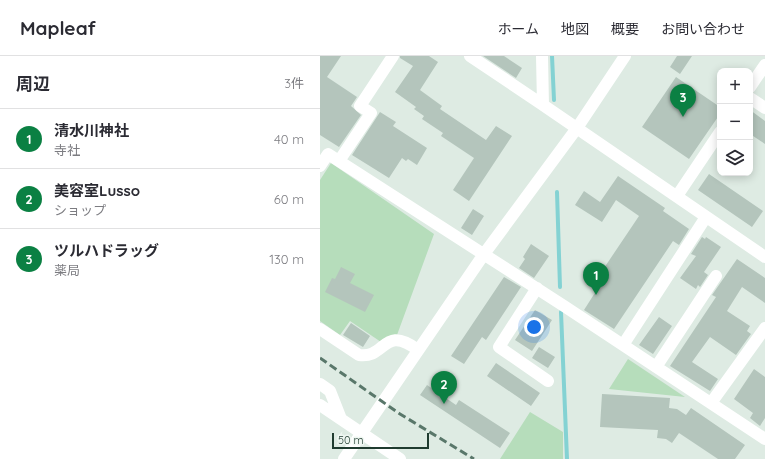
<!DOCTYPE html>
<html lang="ja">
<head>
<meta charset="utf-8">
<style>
	body { margin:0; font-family:Quicksand,"Noto Sans JP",sans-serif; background:#f2f2f3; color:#2b2b33 }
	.controls { position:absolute; right:12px; top:12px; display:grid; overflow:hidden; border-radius:8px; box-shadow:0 2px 10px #0003 }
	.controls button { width:36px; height:36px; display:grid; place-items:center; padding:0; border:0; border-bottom:1px solid #e1e1e2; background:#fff; color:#2b2b33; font:20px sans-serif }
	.scale { position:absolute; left:12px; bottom:10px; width:97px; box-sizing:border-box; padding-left:4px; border:2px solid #1f3b2f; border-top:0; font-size:11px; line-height:14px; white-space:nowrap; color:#1f3b2f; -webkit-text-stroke:3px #eff7f2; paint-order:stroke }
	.you { position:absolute; left:214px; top:271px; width:14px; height:14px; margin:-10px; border:3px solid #fff; border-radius:50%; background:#1a73e8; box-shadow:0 0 0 6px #1a73e833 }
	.badge { display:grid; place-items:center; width:26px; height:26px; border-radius:50%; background:#0b8043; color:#fff; font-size:13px; font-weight:700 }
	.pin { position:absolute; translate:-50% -33px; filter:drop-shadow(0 1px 2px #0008) }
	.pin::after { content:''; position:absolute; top:21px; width:14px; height:12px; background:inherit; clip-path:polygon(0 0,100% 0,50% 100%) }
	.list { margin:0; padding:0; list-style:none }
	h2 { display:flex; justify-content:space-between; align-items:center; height:52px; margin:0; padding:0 16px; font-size:17px }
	h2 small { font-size:13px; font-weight:400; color:#7c7c81 }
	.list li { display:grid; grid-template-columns:26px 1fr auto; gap:12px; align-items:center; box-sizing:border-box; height:60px; padding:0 16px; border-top:1px solid #e1e1e2 }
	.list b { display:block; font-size:15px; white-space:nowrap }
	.list p { margin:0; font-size:13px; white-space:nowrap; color:#7c7c81 }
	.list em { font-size:13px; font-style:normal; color:#7c7c81 }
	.icon { flex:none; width:22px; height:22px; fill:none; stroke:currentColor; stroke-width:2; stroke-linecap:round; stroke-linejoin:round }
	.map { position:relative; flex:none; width:445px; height:403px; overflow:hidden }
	header { display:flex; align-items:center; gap:24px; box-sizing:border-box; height:56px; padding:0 20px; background:#fff; border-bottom:1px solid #e1e1e2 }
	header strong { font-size:19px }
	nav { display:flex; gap:22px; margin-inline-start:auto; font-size:14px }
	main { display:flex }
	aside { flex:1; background:#fff }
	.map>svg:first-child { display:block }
	.green { fill:#b6ddbb }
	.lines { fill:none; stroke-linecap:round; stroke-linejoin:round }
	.stream { stroke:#84d2d3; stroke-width:4 }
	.building { fill:#b4c5bc }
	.minor { stroke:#fff; stroke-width:12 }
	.rail { stroke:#59776a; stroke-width:3; stroke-dasharray:8 4; stroke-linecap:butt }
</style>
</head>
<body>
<header>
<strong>Mapleaf</strong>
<nav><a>ホーム</a><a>地図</a><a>概要</a><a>お問い合わせ</a></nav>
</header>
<main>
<aside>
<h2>周辺<small>3件</small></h2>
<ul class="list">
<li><span class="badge">1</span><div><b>清水川神社</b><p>寺社</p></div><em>40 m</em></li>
<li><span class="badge">2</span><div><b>美容室Lusso</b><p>ショップ</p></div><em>60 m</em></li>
<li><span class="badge">3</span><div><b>ツルハドラッグ</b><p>薬局</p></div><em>130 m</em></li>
</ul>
</aside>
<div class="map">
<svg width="445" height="403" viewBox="0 0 445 403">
	<rect width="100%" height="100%" fill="#deebe3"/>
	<path class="green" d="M11,107l103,71 -37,101 -16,7 -31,-21 -10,14 -20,-14v-141z
		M308,303l57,38 -76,-8z
		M210,356l33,20v27h-63z"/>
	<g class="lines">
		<path class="stream" d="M232,0l2,44
			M237,136l3,95
			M241,256l6,147"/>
	</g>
	<path class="building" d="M0,0h21l-14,21 30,20 -6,9 10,9 -22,32 -19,-12z
		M80,0h29l9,6 -18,28 22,16 -2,3 46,31 10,-14 16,10 -43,65 -16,-11 21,-32 -33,-22 2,-3 -21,-14 2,-3 -10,-7 2,-2 -21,-15 18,-26 -13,-8z
		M163,0h21l18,12 -6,10z
		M357,0h15l-12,18 -10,-7z
		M356,21l44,30v7l-31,45 -47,-32z
		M430,54l15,11v23l-15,-10z
		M60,56l16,10 -3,4 34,22 -10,17 -9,-6 -2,2 -4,-3 -13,20 -37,-23z
		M389,118l54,37 -11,16 -54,-37z
		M298,120l47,32 -2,3 26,18 -10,16 -6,-4 -59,88 -30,-19 21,-33 -5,-3 39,-58 -23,-16 -14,22 -27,-17 9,-14 16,11z
		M153,153l11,7 -12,19 -11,-7z
		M382,181l3,2 1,-2 15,10 -17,25 4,3 -8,12 -2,-2 -2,4 -16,-11 16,-22 -5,-2z
		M211,188l18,12 -15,22 -15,-10 6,-9 -2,-2z
		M417,203l28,19v25l-23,-16 -15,24 23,15 -3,5 4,3 -15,21 -26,-18 -18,25 26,17 -8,12 -40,-25 46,-69 -4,-2z
		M21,211l14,7 -5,9 24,12 -9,17 -40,-20 7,-14 3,1z
		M184,221l17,10 -35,53 -4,-3 -18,27 -13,-8z
		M215,254l17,10 -20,31 -17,-11z
		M339,261l13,9 -19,28 -14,-9z
		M31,267l19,13 -7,11 -20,-12z
		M219,291l16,10 -7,11 -16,-10z
		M176,307l44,30 -9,13 -44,-30z
		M434,313l11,8v41l-5,8 -10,-8 3,-5 -19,-14z
		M107,329l29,20 3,-5 51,33 -10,15 -80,-53z
		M282,338l68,4 -1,10 8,1 9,6 5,-7 54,37 -10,14h-17l-39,-26 -7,10 -6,-4 -9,-1 1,-8 -58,-3z"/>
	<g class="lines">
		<path class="minor" d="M150,0l73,49
			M222,0l1,49 222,152
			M430,31l15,-22
			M430,42l15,10
			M19,105l32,-48 -11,-7 33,-50
			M0,110l8,-12 236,152 201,133
			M357,140l43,-64
			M217,232l-38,59 49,34
			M0,273l39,26c27,4 24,-31 59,-5
			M303,289l83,-128
			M336,311l60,-91
			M0,328l10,7 11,28
			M391,347l54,-75
			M0,349l80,54
			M24,403l140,-205 93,-126 48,-72"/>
		<path class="rail" d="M0,302l80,56 74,45"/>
	</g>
</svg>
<div class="controls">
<button>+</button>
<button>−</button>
<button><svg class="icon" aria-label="layers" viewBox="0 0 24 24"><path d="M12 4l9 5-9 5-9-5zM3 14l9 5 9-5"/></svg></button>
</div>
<div class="scale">50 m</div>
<div class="you"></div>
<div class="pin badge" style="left:276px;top:239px">1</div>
<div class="pin badge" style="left:124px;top:348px">2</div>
<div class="pin badge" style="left:363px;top:61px">3</div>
</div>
</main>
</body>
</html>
